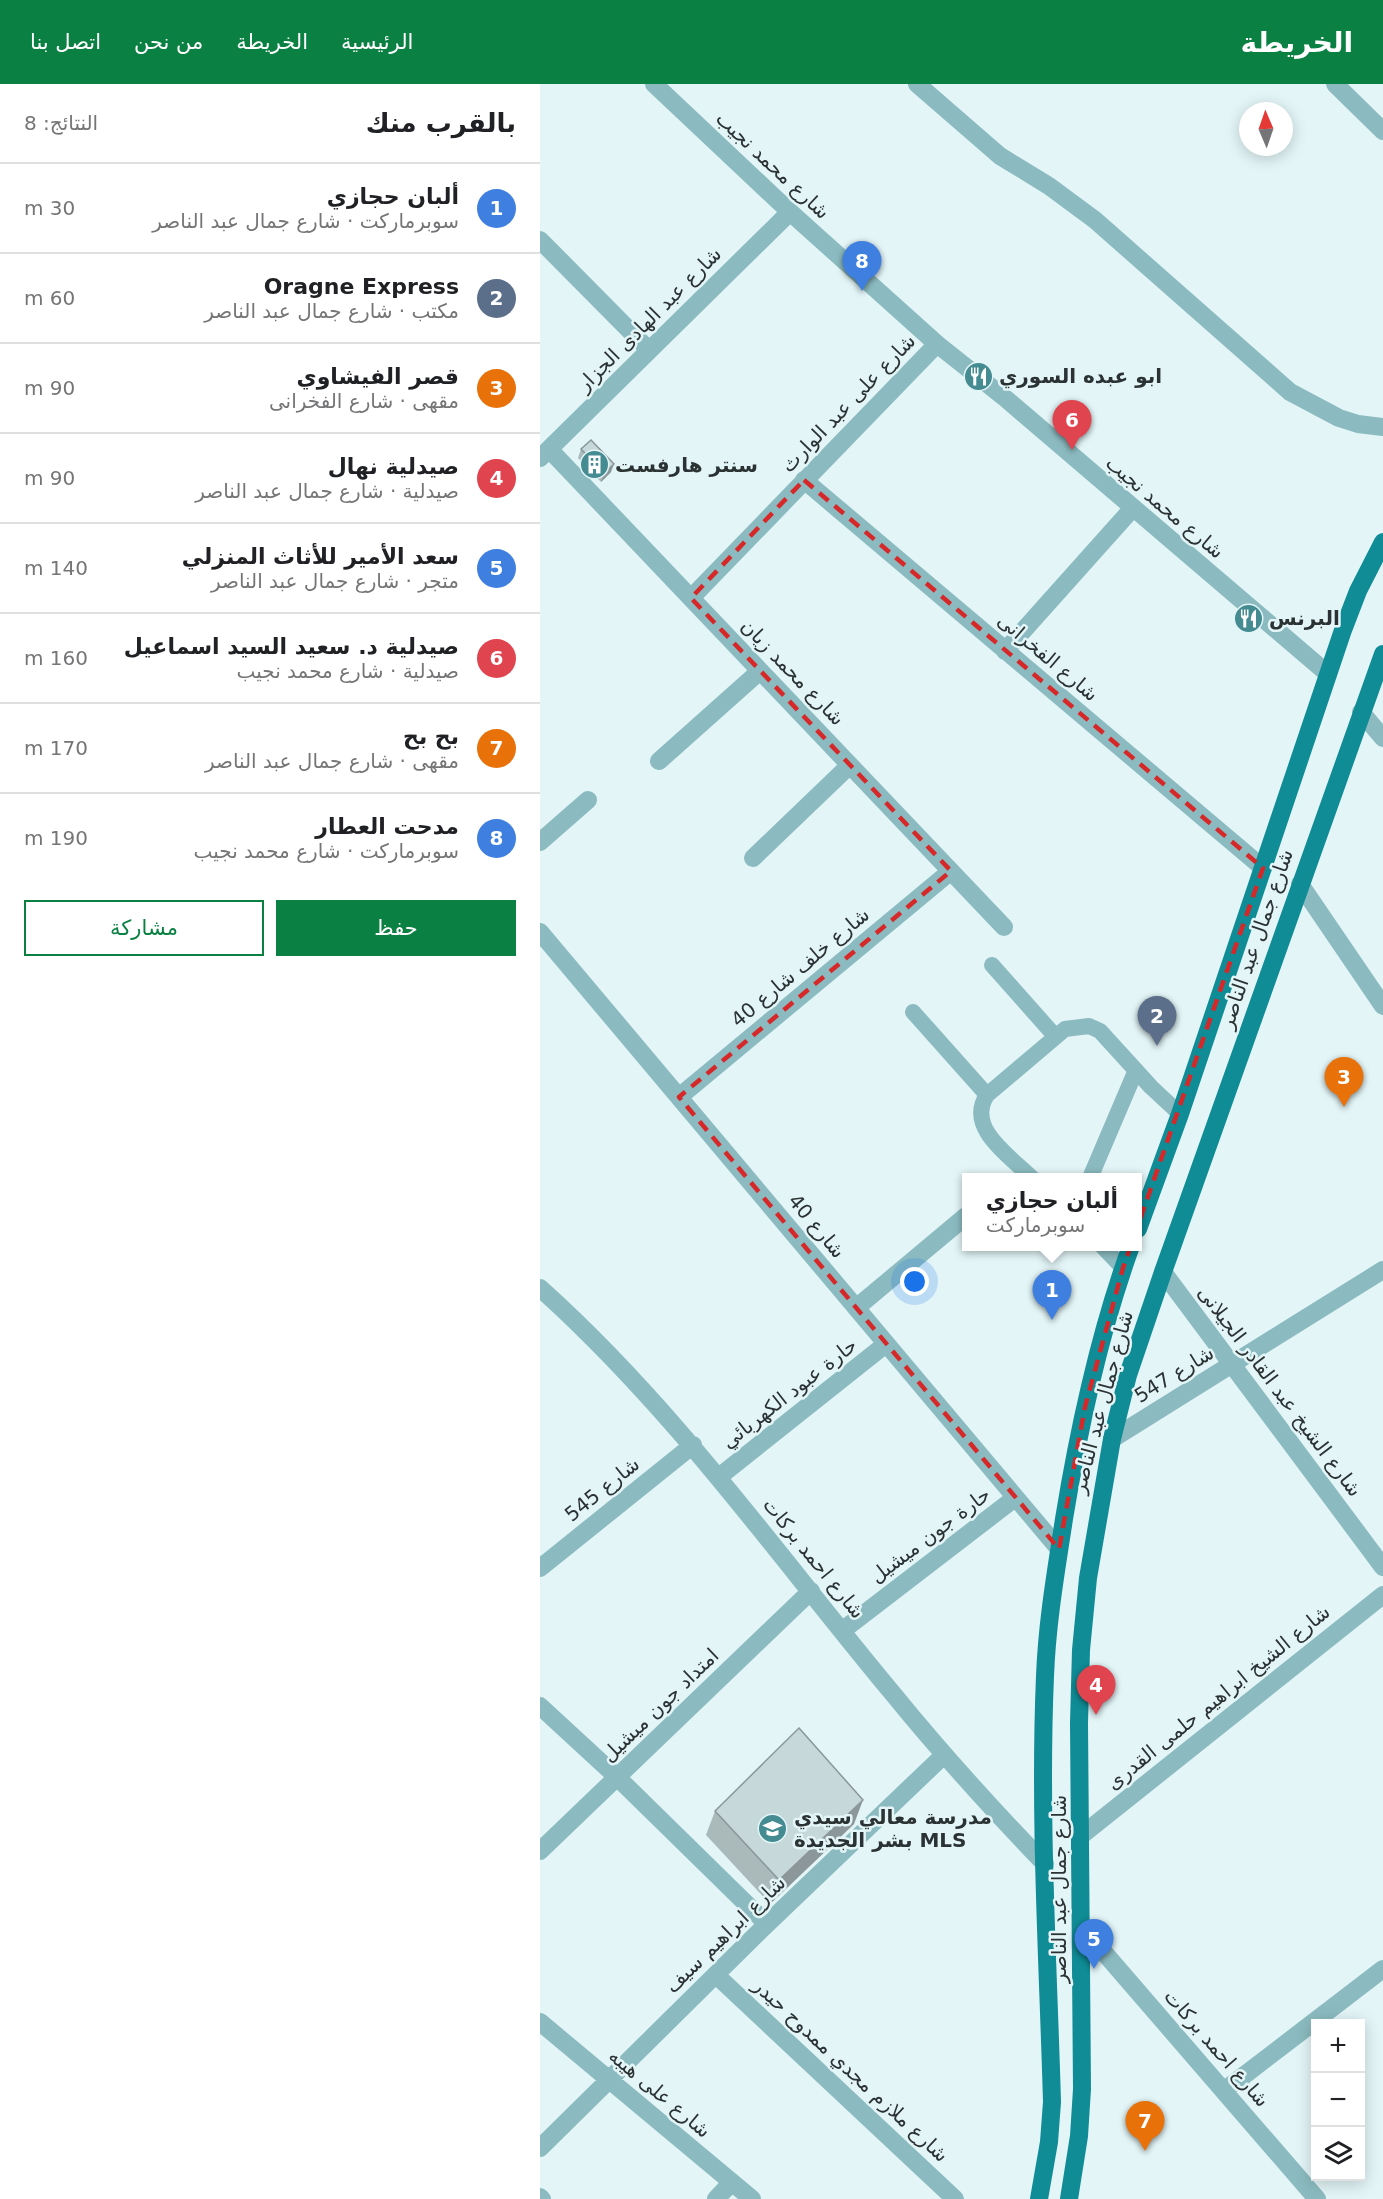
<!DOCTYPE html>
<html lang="ar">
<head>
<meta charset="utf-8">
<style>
	body { margin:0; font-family:"DejaVu Sans","Noto Naskh Arabic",sans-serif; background:#f6f6f6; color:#202124; direction:rtl }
	.controls { position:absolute; right:18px; bottom:18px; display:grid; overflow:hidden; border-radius:0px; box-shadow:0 3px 15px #0003 }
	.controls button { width:54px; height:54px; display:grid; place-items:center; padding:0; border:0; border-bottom:2px solid #e0e0e0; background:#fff; color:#202124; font:30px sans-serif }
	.compass { position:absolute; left:699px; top:18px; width:54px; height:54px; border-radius:50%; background:#fff; box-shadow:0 3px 15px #0003; rotate:358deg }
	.you { position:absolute; left:375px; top:1198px; width:21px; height:21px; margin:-15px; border:4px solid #fff; border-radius:50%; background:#1a73e8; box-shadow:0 0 0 9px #1a73e833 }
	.badge { display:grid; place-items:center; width:39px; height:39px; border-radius:50%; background:#0b8043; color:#fff; font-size:20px; font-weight:700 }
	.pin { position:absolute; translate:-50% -50px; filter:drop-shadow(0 2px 3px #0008) }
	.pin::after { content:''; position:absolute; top:32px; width:21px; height:18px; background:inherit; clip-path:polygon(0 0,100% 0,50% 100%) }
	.popup { position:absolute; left:422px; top:1089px; width:180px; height:78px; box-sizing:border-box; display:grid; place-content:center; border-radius:0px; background:#fff; filter:drop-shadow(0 2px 4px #0005); font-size:20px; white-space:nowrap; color:#757577 }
	.popup b { font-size:22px; color:#202124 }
	.popup::after { content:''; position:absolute; left:50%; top:100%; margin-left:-12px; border:12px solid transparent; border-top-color:#fff }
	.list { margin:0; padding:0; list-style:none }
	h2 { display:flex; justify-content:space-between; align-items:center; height:78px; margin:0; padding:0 24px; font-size:26px }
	h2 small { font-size:20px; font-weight:400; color:#757577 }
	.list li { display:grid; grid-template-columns:39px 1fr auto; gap:18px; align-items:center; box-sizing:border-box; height:90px; padding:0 24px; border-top:2px solid #e0e0e0 }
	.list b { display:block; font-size:22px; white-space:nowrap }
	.list p { margin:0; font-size:20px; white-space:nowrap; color:#757577 }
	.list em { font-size:20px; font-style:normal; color:#757577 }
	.actions { display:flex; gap:12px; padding:18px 24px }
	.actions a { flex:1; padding:14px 0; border:2px solid #0b8043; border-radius:0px; text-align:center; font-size:21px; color:#0b8043 }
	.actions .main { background:#0b8043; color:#fff }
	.icon { flex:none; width:33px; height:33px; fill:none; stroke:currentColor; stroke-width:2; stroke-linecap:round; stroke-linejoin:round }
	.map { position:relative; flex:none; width:843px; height:2115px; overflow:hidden; direction:ltr }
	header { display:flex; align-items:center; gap:36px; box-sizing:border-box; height:84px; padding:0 30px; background:#0b8043; color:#fff }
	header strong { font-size:28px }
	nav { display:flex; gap:33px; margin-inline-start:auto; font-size:21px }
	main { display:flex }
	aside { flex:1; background:#fff }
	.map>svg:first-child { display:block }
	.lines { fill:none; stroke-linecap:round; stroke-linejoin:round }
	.service { stroke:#8bbbc0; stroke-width:16 }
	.minor { stroke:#8bbbc0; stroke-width:18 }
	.tertiary { stroke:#8bbbc0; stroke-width:18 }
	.primary { stroke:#0f8c96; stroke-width:18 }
	.wall { fill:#aababb }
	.shaded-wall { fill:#8b9799 }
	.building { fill:#c6d8da; stroke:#8b9799; stroke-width:1.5 }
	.marked { fill:none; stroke:#d62828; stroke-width:4.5; stroke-dasharray:12 8; stroke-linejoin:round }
	.labels { text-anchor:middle; stroke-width:5; stroke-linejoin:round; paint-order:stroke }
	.street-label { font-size:20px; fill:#2b3233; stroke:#e3f5f7 }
	.poi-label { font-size:20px; font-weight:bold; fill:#2b3233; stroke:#e3f5f7; text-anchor:start }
</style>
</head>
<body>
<header>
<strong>الخريطة</strong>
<nav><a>الرئيسية</a><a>الخريطة</a><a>من نحن</a><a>اتصل بنا</a></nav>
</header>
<main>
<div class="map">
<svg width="843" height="2115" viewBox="0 0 843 2115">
	<rect width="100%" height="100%" fill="#e3f5f7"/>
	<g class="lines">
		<path class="service" d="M452,881l63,71
			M373,928l74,83
			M492,1094c-21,-21 -67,-50 -45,-83l78,-66 24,-3 11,5 51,56 29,27
			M550,1094l46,-108
			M562,1162l21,22"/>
		<path class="minor" d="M795,0l48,47
			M0,156l108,109
			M9,365l455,478
			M0,374l250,-246
			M264,396l459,388
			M151,514l246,-254
			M465,567l127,-142
			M119,677l101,-90
			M0,758l48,-42
			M213,774l97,-93
			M760,800l83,122
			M0,848l519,617
			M139,1013l272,-226
			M623,1188l220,295
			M0,1204c136,122 238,268 354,407 48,59 99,115 151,169
			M316,1224l110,-92
			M572,1355l271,-169
			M180,1392l166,-132
			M0,1484l153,-123
			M303,1546l172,-132
			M0,1622l77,71 150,147
			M542,1751l301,-240
			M0,1767l271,-260
			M542,1843l235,272
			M176,1891l239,224
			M0,1938l212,177
			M685,2006l158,-121
			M0,2064l227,-224 177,-169
			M0,2113l2,2
			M176,2115l16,-17"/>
		<path class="tertiary" d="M114,0l136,128 147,132 68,54 323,276
			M377,0l83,72 49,30 46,34 195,172 49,26 19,6 25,3
			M821,628l22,26"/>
		<path class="primary" d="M598,1145l42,-115 163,-484 15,-39 25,-49
			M499,2115l10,-57 3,-40c-4,-142 -13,-284 -7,-426 2,-53 11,-105 19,-157 15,-92 35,-185 67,-273
			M529,2115l10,-63 3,-47 -3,-366 2,-73 7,-72 24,-139 16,-64 35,-103 220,-618"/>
	</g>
	<path class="wall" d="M41,365l30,23 -10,10 -23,-24z
		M175,1727l139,13 -84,80 -64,-69z"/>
	<path class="shaded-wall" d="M74,380l-3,8 -10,10 3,-9z
		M323,1716l-9,24 -84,80 9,-24z"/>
	<path class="building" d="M51,356l23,24 -10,9 -23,-24z
		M259,1644l64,72 -84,80 -64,-69z"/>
	<path class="marked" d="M264,396l459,388 -140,400 -38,139 -26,142 -380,-452 272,-226 -260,-273z"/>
	<defs>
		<symbol id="restaurant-disc" viewBox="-11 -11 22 22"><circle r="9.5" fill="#448b92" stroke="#e3f5f7"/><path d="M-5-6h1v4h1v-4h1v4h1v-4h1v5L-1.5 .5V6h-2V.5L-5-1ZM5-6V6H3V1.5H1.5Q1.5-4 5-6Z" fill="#fff"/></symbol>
		<symbol id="building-disc" viewBox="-11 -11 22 22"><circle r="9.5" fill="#448b92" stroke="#e3f5f7"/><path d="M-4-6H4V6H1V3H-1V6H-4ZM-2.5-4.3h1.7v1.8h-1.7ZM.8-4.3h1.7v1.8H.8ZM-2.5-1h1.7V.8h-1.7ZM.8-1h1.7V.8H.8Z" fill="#fff"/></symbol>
		<symbol id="school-disc" viewBox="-11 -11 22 22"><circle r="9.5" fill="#448b92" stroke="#e3f5f7"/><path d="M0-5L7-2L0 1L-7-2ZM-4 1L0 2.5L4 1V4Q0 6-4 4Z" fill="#fff"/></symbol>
	</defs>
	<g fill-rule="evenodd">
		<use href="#restaurant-disc" x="422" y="276" width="33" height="33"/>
		<use href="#building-disc" x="38" y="364" width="33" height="33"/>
		<use href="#restaurant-disc" x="692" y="518" width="33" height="33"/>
		<use href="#school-disc" x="216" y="1728" width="33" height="33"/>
	</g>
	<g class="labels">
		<g class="street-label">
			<text transform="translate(233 81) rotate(43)" y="7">شارع محمد نجيب</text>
			<text transform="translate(109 235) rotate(-45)" y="7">شارع عبد الهادى الجزار</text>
			<text transform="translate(308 319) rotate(-46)" y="7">شارع على عبد الوارث</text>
			<text transform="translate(625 423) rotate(40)" y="7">شارع محمد نجيب</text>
			<text transform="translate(508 573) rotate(40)" y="7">شارع الفخرانى</text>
			<text transform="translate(253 588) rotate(46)" y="7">شارع محمد زيان</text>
			<text transform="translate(716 855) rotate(-71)" y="7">شارع جمال عبد الناصر</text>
			<text transform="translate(260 883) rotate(-40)" y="7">شارع خلف شارع 40</text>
			<text transform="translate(277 1142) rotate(50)" y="7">شارع 40</text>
			<text transform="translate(634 1290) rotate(-32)" y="7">شارع 547</text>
			<text transform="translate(740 1307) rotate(53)" y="7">شارع الشيخ عبد القادر الجيلانى</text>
			<text transform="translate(249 1309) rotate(-38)" y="7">حارة عبود الكهربائي</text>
			<text transform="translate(562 1318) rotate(-75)" y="7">شارع جمال عبد الناصر</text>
			<text transform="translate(62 1405) rotate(-39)" y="7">شارع 545</text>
			<text transform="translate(390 1451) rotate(-37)" y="7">حارة جون ميشيل</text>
			<text transform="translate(274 1474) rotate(51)" y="7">شارع احمد بركات</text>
			<text transform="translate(678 1613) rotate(-39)" y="7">شارع الشيخ ابراهيم حلمى القدرى</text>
			<text transform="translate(120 1621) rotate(-44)" y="7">امتداد جون ميشيل</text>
			<text transform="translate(519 1805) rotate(-90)" y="7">شارع جمال عبد الناصر</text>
			<text transform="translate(185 1850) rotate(-44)" y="7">شارع ابراهيم سيف</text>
			<text transform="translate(677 1964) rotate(49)" y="7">شارع احمد بركات</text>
			<text transform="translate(311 1986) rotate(43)" y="7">شارع ملازم مجدي ممدوح حيدر</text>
			<text transform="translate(120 2009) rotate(40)" y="7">شارع على هيبه</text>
		</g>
		<g class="poi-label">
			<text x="459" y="299">ابو عبده السوري</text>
			<text x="75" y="388">سنتر هارفست</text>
			<text x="729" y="541">البرنس</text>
			<text x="254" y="1740">مدرسة معالي سيدي<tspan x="254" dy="23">بشر الجديدة MLS</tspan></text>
		</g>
	</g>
</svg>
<div class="controls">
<button>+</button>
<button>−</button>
<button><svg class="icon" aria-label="layers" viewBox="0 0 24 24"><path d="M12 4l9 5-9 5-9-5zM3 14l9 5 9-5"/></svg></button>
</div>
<svg class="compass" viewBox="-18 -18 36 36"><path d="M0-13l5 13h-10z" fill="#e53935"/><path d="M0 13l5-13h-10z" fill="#757577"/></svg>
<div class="you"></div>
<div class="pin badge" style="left:512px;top:1236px;background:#3f7fe0">1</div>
<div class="popup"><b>ألبان حجازي</b>سوبرماركت</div>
<div class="pin badge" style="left:617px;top:962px;background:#5c6f8a">2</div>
<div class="pin badge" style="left:804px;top:1023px;background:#e8710a">3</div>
<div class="pin badge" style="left:556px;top:1631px;background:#e0444e">4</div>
<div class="pin badge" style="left:554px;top:1885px;background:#3f7fe0">5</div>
<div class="pin badge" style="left:532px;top:366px;background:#e0444e">6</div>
<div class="pin badge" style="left:605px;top:2067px;background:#e8710a">7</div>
<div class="pin badge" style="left:322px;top:207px;background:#3f7fe0">8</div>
</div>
<aside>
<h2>بالقرب منك<small>النتائج: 8</small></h2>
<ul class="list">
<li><span class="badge" style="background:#3f7fe0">1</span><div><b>ألبان حجازي</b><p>سوبرماركت · شارع جمال عبد الناصر</p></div><em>30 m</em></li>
<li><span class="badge" style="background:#5c6f8a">2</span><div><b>Oragne Express</b><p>مكتب · شارع جمال عبد الناصر</p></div><em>60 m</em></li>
<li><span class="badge" style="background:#e8710a">3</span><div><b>قصر الفيشاوي</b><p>مقهى · شارع الفخرانى</p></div><em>90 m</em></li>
<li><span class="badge" style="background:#e0444e">4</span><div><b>صيدلية نهال</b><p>صيدلية · شارع جمال عبد الناصر</p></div><em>90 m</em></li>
<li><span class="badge" style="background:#3f7fe0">5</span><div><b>سعد الأمير للأثاث المنزلي</b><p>متجر · شارع جمال عبد الناصر</p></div><em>140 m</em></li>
<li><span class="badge" style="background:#e0444e">6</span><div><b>صيدلية د. سعيد السيد اسماعيل</b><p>صيدلية · شارع محمد نجيب</p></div><em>160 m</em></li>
<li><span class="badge" style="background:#e8710a">7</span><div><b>بح بح</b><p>مقهى · شارع جمال عبد الناصر</p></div><em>170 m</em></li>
<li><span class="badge" style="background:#3f7fe0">8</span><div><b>مدحت العطار</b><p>سوبرماركت · شارع محمد نجيب</p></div><em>190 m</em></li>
</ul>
<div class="actions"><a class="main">حفظ</a><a>مشاركة</a></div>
</aside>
</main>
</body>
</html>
